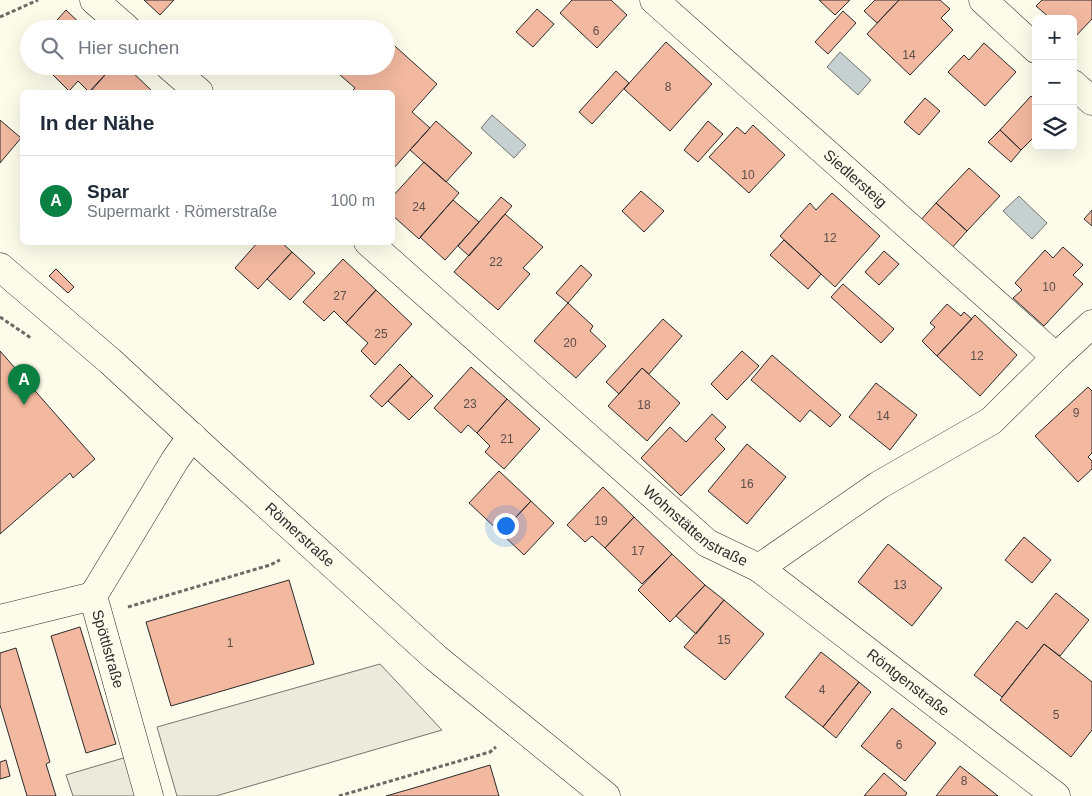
<!DOCTYPE html>
<html lang="de">
<head>
<meta charset="utf-8">
<style>
	body { margin:0; font-family:Arial,sans-serif; background:#f2f2f3; color:#1f2937 }
	.controls { position:absolute; right:15px; top:15px; display:grid; overflow:hidden; border-radius:8px; box-shadow:0 5px 20px #0002 }
	.controls button { width:45px; height:45px; display:grid; place-items:center; padding:0; border:0; border-bottom:1px solid #e0e1e3; background:#fff; color:#1f2937; font:25px sans-serif }
	.you { position:absolute; left:505px; top:525px; width:18px; height:18px; margin:-12px; border:4px solid #fff; border-radius:50%; background:#1a73e8; box-shadow:0 0 0 8px #1a73e833 }
	.badge { display:grid; place-items:center; width:32px; height:32px; border-radius:50%; background:#0b8043; color:#fff; font-size:16px; font-weight:700 }
	.pin { position:absolute; translate:-50% -41px; filter:drop-shadow(0 1px 2px #0008) }
	.pin::after { content:''; position:absolute; top:26px; width:18px; height:15px; background:inherit; clip-path:polygon(0 0,100% 0,50% 100%) }
	.list { margin:0; padding:0; list-style:none }
	h2 { display:flex; justify-content:space-between; align-items:center; height:65px; margin:0; padding:0 20px; font-size:21px }
	h2 small { font-size:16px; font-weight:400; color:#747a83 }
	.list li { display:grid; grid-template-columns:32px 1fr auto; gap:15px; align-items:center; box-sizing:border-box; height:90px; padding:0 20px; border-top:1px solid #e0e1e3 }
	.list b { display:block; font-size:19px; white-space:nowrap }
	.list p { margin:0; font-size:16px; white-space:nowrap; color:#747a83 }
	.list em { font-size:16px; font-style:normal; color:#747a83 }
	.icon { flex:none; width:28px; height:28px; fill:none; stroke:currentColor; stroke-width:2; stroke-linecap:round; stroke-linejoin:round }
	.map { position:relative; flex:none; width:1092px; height:796px; overflow:hidden }
	.search { position:absolute; background:#fff; box-shadow:0 5px 20px #0002; left:20px; top:20px; width:375px; height:55px; display:flex; align-items:center; gap:12px; box-sizing:border-box; padding:0 18px; border-radius:28px; color:#747a83; font-size:19px }
	.panel { position:absolute; background:#fff; box-shadow:0 5px 20px #0002; left:20px; top:90px; width:375px; height:155px; border-radius:8px }
	.map>svg:first-child { display:block }
	.parking { fill:#eceadb; stroke:#74746e }
	.water { fill:#c7d0d0; stroke:#74746e }
	.building { fill:#f2b8a0; stroke:#2b2b2b }
	.lines { fill:none; stroke-linecap:round; stroke-linejoin:round }
	.minor-casing { stroke:#2b2b2b; stroke-width:29 }
	.major-casing { stroke:#2b2b2b; stroke-width:29 }
	.path { stroke:#6a6964; stroke-width:3; stroke-dasharray:4 2.5; stroke-linecap:butt }
	.minor { stroke:#fdfbea; stroke-width:28 }
	.major { stroke:#fdfbea; stroke-width:28 }
	.labels { text-anchor:middle; stroke-width:4; stroke-linejoin:round; paint-order:stroke }
	.number-label { font-size:12px; fill:#5d4e48 }
	.street-label { font-size:15px; fill:#2b2b2b; stroke:#fdfbea }
</style>
</head>
<body>
<div class="map">
<svg width="1092" height="796" viewBox="0 0 1092 796">
	<rect width="100%" height="100%" fill="#fdfbea"/>
	<path class="parking" d="M380,664l62,66 -226,66h-39l-20,-69z
		M137,754l13,42h-77l-7,-21z"/>
	<path class="water" d="M840,52l31,28 -13,15 -31,-28z
		M492,115l34,30 -12,13 -33,-30z
		M1019,196l28,27 -15,16 -29,-28z"/>
	<path class="building" d="M144,0h30l-14,15z
		M572,0h39l16,15 -30,33 -37,-35z
		M819,0h31l-15,15z
		M875,0h24l-22,23 -13,-12z
		M899,0h41l10,9 -9,9 12,12 -43,45 -43,-41z
		M1042,0h50v19l-19,20v-20h-22l-15,-13z
		M537,9l17,15 -21,23 -17,-15z
		M66,10l20,19h-37z
		M843,11l13,12 -28,31 -13,-12z
		M386,38l51,46 -25,28 18,16 -38,42v-78h-41l4,-4 -15,-13 8,-9h38z
		M666,42l46,42 -42,47 -46,-42z
		M984,43l32,29 -31,34 -37,-34 16,-17 5,5z
		M44,66h69l-24,26 -11,-11 -9,10z
		M113,66h13l26,25 -2,1h-60z
		M616,71l13,12 -37,41 -13,-12z
		M1031,96l5,4v35l-15,15 -21,-20z
		M925,98l15,13 -21,24 -15,-13z
		M0,120l21,18 -21,25z
		M436,121l36,32 -26,29 -36,-32z
		M708,121l15,13 -25,28 -14,-12z
		M753,125l32,30 -36,38 -40,-36 28,-30 8,7z
		M1000,130l21,20 -10,12 -23,-20z
		M424,162l35,31 -40,46 -27,-24v-18z
		M969,168l31,28 -33,35 -31,-28z
		M641,191l23,20 -20,21 -22,-21z
		M832,193l48,43 -45,51 -55,-51 30,-33 6,7z
		M501,197l11,9 -43,50 -11,-10z
		M453,200l26,22 -34,38 -25,-23z
		M936,203l31,28 -17,19 -31,-28z
		M1092,210v16l-8,-7z
		M505,214l38,33 -20,21 7,6 -32,36 -44,-38z
		M784,240l37,34 -13,15 -38,-34z
		M258,242h23l11,10 -34,37 -23,-21z
		M1063,247l20,18 -10,10 10,9 -39,42 -31,-28 9,-8 -7,-7 30,-33 8,8z
		M884,251l15,13 -20,21 -14,-13z
		M292,252l23,21 -25,27 -23,-21z
		M343,259l33,31 -30,33 -12,-12 -10,10 -21,-19z
		M581,265l11,10 -24,28 -12,-10z
		M56,269l18,18 -6,6 -19,-17z
		M843,284l51,45 -13,14 -50,-46z
		M376,290l36,34 -37,41 -14,-14 7,-8 -22,-20z
		M568,303l25,23 -3,5 16,15 -30,32 -42,-37z
		M947,304l14,12 3,-4 8,7 -35,37 -15,-15 13,-14 -5,-4z
		M975,315l42,40 -37,41 -43,-40z
		M663,319l19,17 -33,38 -7,-6 -23,26 -13,-12z
		M0,351l95,108 -22,19 -3,-5 -70,61z
		M742,351l17,15 -32,34 -16,-16z
		M772,355l69,60 -11,12 -20,-17 -10,12 -49,-42z
		M400,364l12,12 -30,31 -12,-11z
		M471,367l36,32 -30,34 -9,-8 -7,8 -27,-25z
		M642,368l38,35 -33,38 -39,-35z
		M412,376l21,20 -24,24 -21,-19z
		M876,383l41,32 -27,35 -41,-33z
		M1088,387l4,4v62l-4,4 4,4v8l-14,13 -43,-46z
		M507,399l33,30 -36,40 -19,-17 5,-6 -13,-13z
		M712,414l14,13 -11,12 10,10 -44,47 -40,-38 29,-31 16,15z
		M747,444l39,33 -39,47 -39,-33z
		M499,471l32,30 -30,32 -32,-30z
		M603,487l31,30 -29,31 -13,-12 -7,6 -18,-17z
		M531,501l23,22 -30,32 -23,-22z
		M634,517l38,37 -30,30 -37,-36z
		M1024,537l27,23 -19,23 -27,-23z
		M888,544l54,44 -30,38 -54,-44z
		M672,554l33,31 -35,37 -32,-32z
		M289,580l25,84 -143,42 -25,-84z
		M705,585l19,15 -28,34 -20,-18z
		M1056,593l33,27 -29,36 -16,-12 -42,53 -28,-22 43,-54 10,8z
		M724,600l40,34 -39,46 -41,-33z
		M80,627l36,117 -30,9 -35,-117z
		M1044,644l48,38v48l-21,27 -71,-57z
		M16,648l34,114 -4,2 10,32h-29l-27,-91v-52z
		M821,652l38,30 -36,45 -38,-30z
		M859,682l12,10 -35,46 -13,-11z
		M892,708l44,35 -31,38 -44,-35z
		M6,760l4,16 -10,3v-17z
		M490,765l9,31h-113l38,-11z
		M960,766l38,30h-62z
		M884,773l23,20 -2,3h-41z"/>
	<g class="lines">
		<defs>
			<g id="minor">
				<path d="M94,0l33,29"/>
				<path id="s1" d="M654,0l402,357"/>
				<path d="M983,0l53,49"/>
				<path d="M169,66l30,26"/>
				<path d="M1073,84l19,17"/>
				<path id="s2" d="M368,242l339,301 52,25 120,-83 112,-64 65,-64 36,-33"/>
				<path id="s3" d="M759,568l297,228"/>
				<path d="M0,619l93,-23"/>
				<path d="M149,796l-56,-200 82,-136 17,-24"/>
			</g>
			<g id="major">
				<path id="s4" d="M0,267l110,94 105,97 221,200 170,138"/>
			</g>
		</defs>
		<use href="#minor" class="minor-casing"/>
		<use href="#major" class="major-casing"/>
		<path class="path" d="M0,17l38,-17
			M0,317l31,21
			M128,607l142,-42 10,-5
			M339,796l151,-44 6,-5"/>
		<use href="#minor" class="minor"/>
		<use href="#major" class="major"/>
	</g>
	<g class="labels">
		<g class="number-label">
			<text x="596" y="35">6</text>
			<text x="909" y="59">14</text>
			<text x="668" y="91">8</text>
			<text x="748" y="179">10</text>
			<text x="419" y="211">24</text>
			<text x="830" y="242">12</text>
			<text x="496" y="266">22</text>
			<text x="1049" y="291">10</text>
			<text x="340" y="300">27</text>
			<text x="381" y="338">25</text>
			<text x="570" y="347">20</text>
			<text x="977" y="360">12</text>
			<text x="470" y="408">23</text>
			<text x="644" y="409">18</text>
			<text x="1076" y="417">9</text>
			<text x="883" y="420">14</text>
			<text x="507" y="443">21</text>
			<text x="747" y="488">16</text>
			<text x="601" y="525">19</text>
			<text x="638" y="555">17</text>
			<text x="900" y="589">13</text>
			<text x="724" y="644">15</text>
			<text x="230" y="647">1</text>
			<text x="822" y="694">4</text>
			<text x="1056" y="719">5</text>
			<text x="899" y="749">6</text>
			<text x="964" y="785">8</text>
		</g>
		<g class="street-label">
			<text dy="5" stroke="none"><textPath href="#s1" startOffset="269">Siedlersteig</textPath></text>
			<text dy="5" stroke="none"><textPath href="#s2" startOffset="434">Wohnstättenstraße</textPath></text>
			<text dy="5" stroke="none"><textPath href="#s4" startOffset="402">Römerstraße</textPath></text>
			<text transform="translate(108 649) rotate(74)" y="5">Spöttlstraße</text>
			<text dy="5" stroke="none"><textPath href="#s3" startOffset="188">Röntgenstraße</textPath></text>
		</g>
	</g>
</svg>
<div class="controls">
<button>+</button>
<button>−</button>
<button><svg class="icon" aria-label="layers" viewBox="0 0 24 24"><path d="M12 4l9 5-9 5-9-5zM3 14l9 5 9-5"/></svg></button>
</div>
<div class="you"></div>
<div class="pin badge" style="left:24px;top:405px">A</div>
<div class="search"><svg class="icon" aria-label="search" viewBox="0 0 24 24"><circle cx="10" cy="10" r="6"/><path d="M15 15l6 6"/></svg>Hier suchen</div>
<section class="panel">
<h2>In der Nähe<small></small></h2>
<ul class="list">
<li><span class="badge">A</span><div><b>Spar</b><p>Supermarkt · Römerstraße</p></div><em>100 m</em></li>
</ul>
</section>
</div>
</body>
</html>
